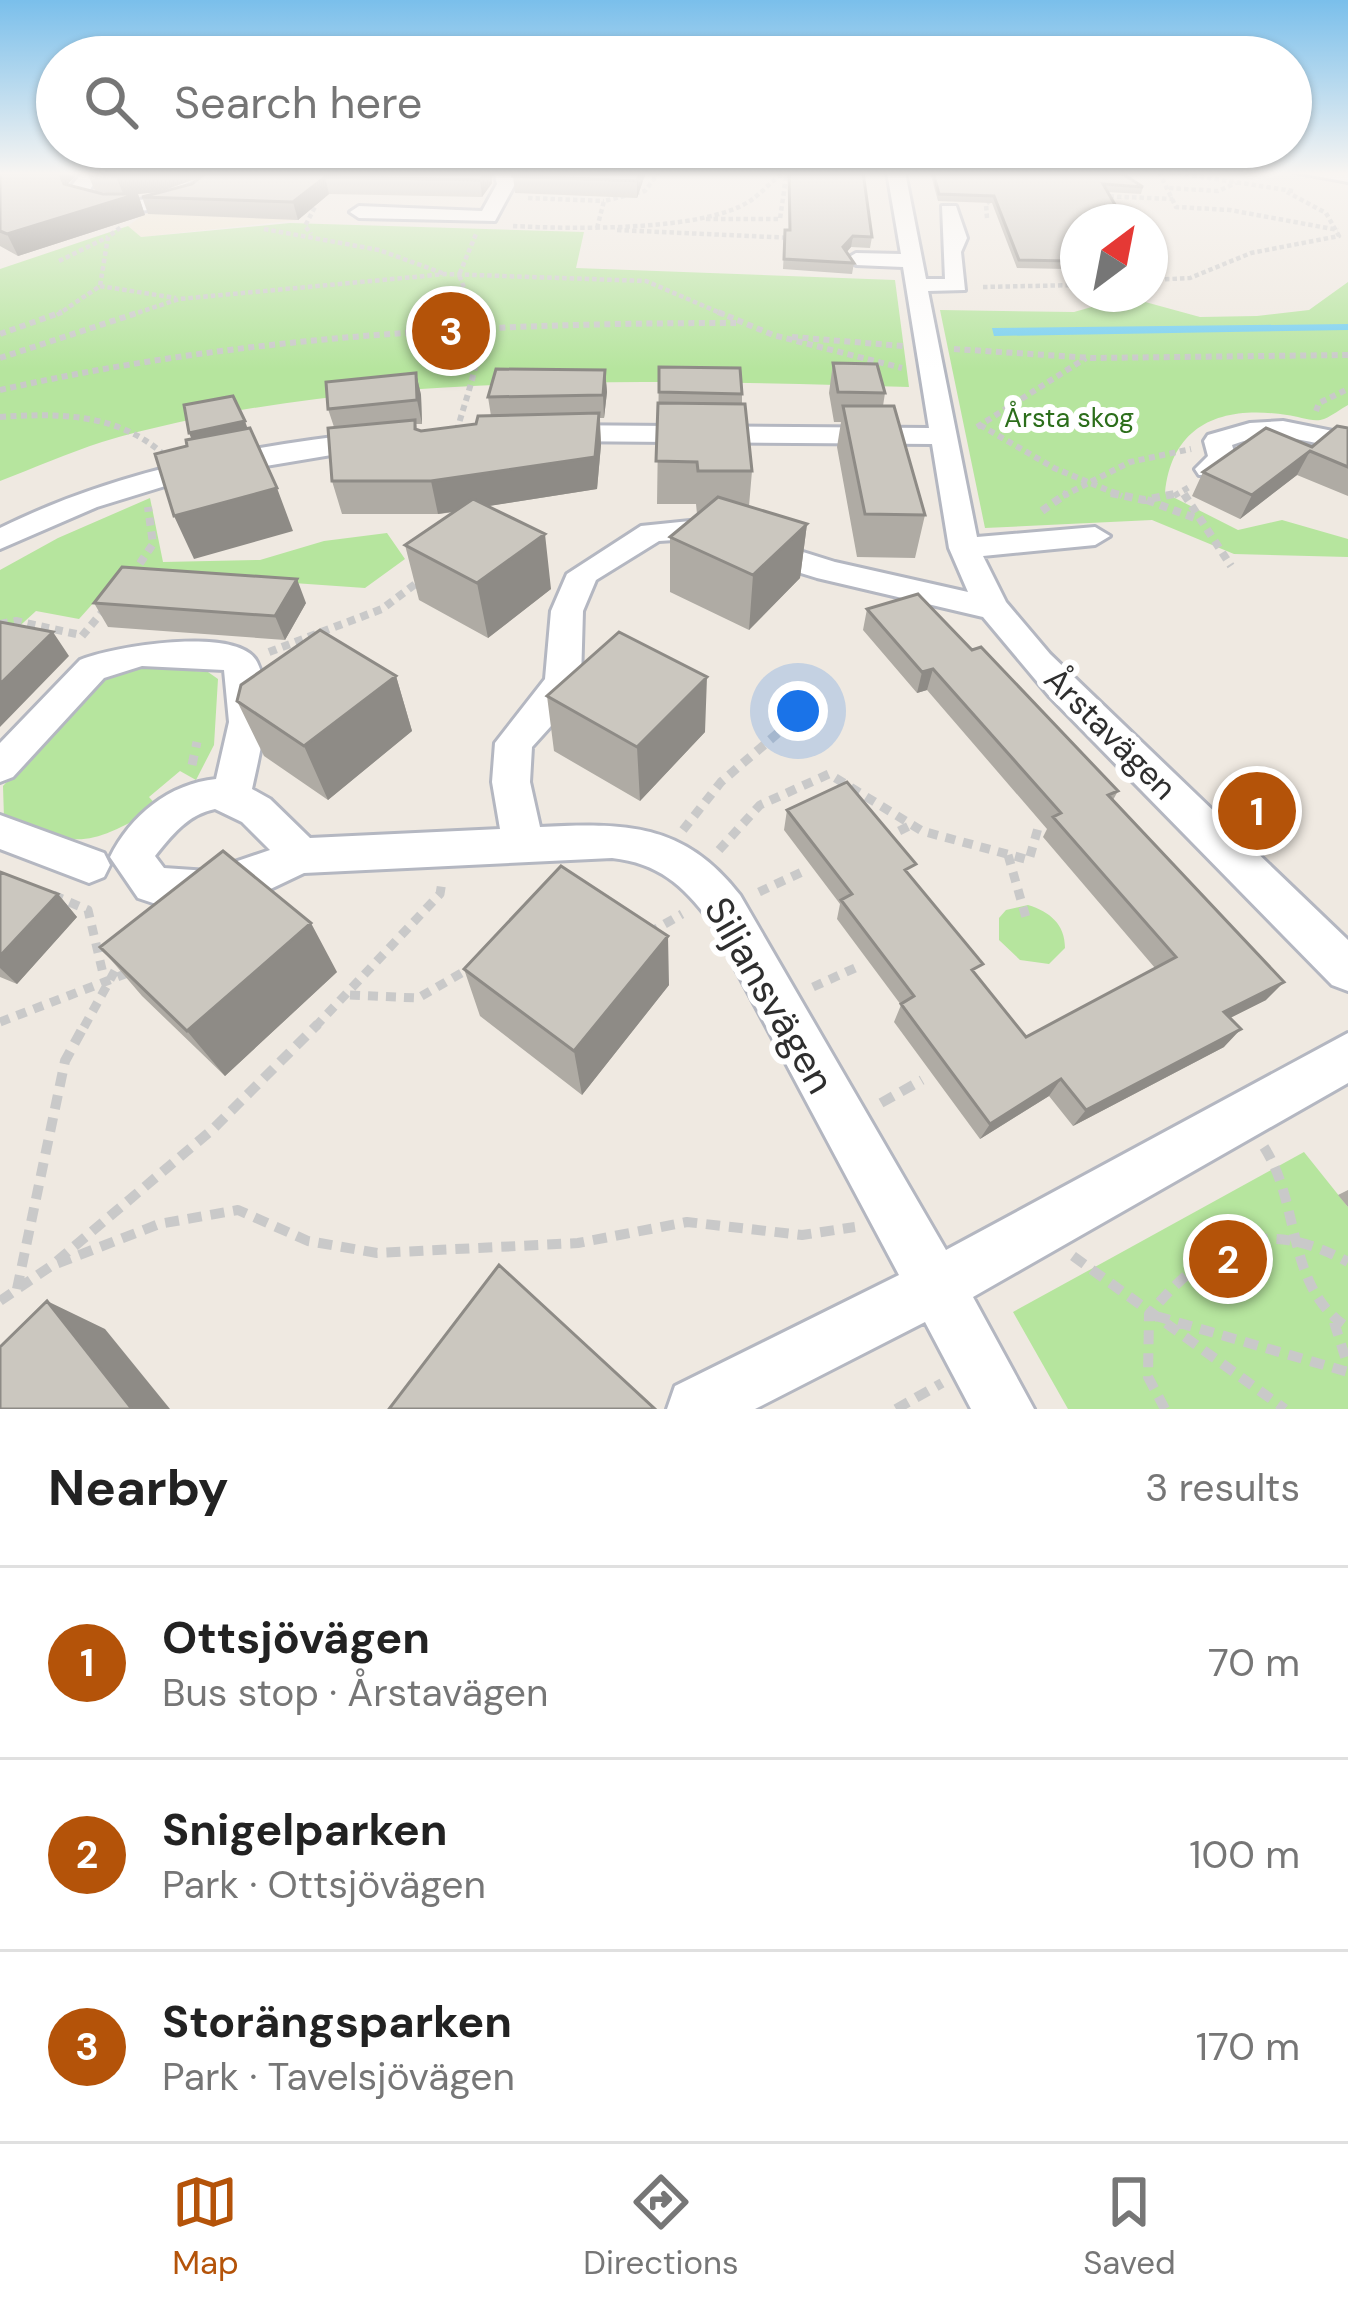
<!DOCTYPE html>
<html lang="en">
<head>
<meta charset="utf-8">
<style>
	body { margin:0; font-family:"DM Sans",sans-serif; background:#f2f2f2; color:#222 }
	.compass { position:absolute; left:1060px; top:204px; width:108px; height:108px; border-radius:50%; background:#fff; box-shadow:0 3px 9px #0004; rotate:32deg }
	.you { position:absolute; left:798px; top:711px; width:42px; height:42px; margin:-30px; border:9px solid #fff; border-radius:50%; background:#1a73e8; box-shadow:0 0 0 18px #1a73e833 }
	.badge { display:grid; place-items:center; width:78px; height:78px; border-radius:50%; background:#b45309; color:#fff; font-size:39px; font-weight:700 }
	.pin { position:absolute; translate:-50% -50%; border:6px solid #fff; box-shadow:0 3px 12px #0006 }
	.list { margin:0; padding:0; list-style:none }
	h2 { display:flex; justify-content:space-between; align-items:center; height:156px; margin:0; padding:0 48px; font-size:51px }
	h2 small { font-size:39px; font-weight:400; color:#767676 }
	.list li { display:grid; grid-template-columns:78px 1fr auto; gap:36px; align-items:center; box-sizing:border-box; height:192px; padding:0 48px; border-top:3px solid #e0e0e0 }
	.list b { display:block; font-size:45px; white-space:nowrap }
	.list p { margin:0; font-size:39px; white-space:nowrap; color:#767676 }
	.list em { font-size:39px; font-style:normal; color:#767676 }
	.icon { flex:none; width:66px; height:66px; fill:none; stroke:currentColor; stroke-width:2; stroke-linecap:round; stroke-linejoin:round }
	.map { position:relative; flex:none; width:1348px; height:1409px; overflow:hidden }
	.search { position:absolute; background:#fff; box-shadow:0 3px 9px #0004; left:36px; right:36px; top:36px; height:132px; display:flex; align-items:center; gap:30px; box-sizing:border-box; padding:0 42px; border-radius:66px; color:#767676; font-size:45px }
	.sheet { height:732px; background:#fff }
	nav { display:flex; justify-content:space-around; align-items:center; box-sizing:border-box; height:168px; border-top:3px solid #e0e0e0; background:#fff; font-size:33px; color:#767676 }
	nav a { display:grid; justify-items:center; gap:6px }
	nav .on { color:#b45309 }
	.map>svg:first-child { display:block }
	.education { fill:#f0e6d1 }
	.green { fill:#b6e59e }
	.water { fill:#75cff0 }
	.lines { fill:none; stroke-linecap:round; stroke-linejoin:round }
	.minor-casing { stroke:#b4b7c1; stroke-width:6 }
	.path-far4 { stroke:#c9c9c9; stroke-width:4.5; stroke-dasharray:4.5 3; stroke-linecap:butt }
	.path-far3 { stroke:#c9c9c9; stroke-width:6; stroke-dasharray:6 4.5; stroke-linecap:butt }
	.path-far2 { stroke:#c9c9c9; stroke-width:8; stroke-dasharray:8 6; stroke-linecap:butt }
	.path-far1 { stroke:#c9c9c9; stroke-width:9; stroke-dasharray:10 8; stroke-linecap:butt }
	.path { stroke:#c9c9c9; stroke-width:10; stroke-dasharray:14 9; stroke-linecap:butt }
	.minor { fill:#fff; fill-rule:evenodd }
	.wall { fill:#afaba4 }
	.shaded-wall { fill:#8e8b86 }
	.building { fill:#cbc7bf; stroke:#8e8b86; stroke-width:3 }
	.labels { text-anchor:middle; stroke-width:12; stroke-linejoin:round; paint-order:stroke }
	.far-park-label { font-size:27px; fill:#2c6e1b; stroke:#fff }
	.street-label { font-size:33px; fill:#2e2e2e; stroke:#fff }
	.near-street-label { font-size:39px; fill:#2e2e2e; stroke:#fff }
</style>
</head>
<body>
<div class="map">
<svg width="1348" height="1409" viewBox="0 0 1348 1409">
	<rect width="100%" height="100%" fill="#efe9e1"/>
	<path class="education" d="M172,205l126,15 -157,17 -13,-11 15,-11z"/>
	<path class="green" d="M290,223l294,9 -8,36 319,12 14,107c-255,-7 -561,-18 -807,55 -34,11 -68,26 -102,39v-212l128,-43 13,11z
		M1348,282v123c-8,4 -16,11 -24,14 -11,4 -25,-3 -37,-4 -64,-10 -115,8 -122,78l73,37 44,-10 66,19v18l-114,-3 -82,-34 -167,8 -45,-218 134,2 53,-15 73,20 57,-1 52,-6z
		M150,498l13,64 97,-2 64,-19 63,-8 18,26 -40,29 -243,-17 -43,48 -43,-8 -36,33v-74l58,-32z
		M139,667l69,5 10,7 -4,66 -18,35 -16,-9 -31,26 9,10c-70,40 -79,42 -154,11l-1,-32 101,-108z
		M1028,905c22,7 37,19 37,43l-16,16 -29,-4 -21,-20v-22l7,-8z
		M1304,1152l44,55v202h-280l-55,-97z"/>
	<path class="water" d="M1348,324v6l-354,6 -2,-8z"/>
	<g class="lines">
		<defs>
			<path id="minor" d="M83,172h18l-13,21c29,13 67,8 95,-5 18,-7 24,-16 44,-16 -34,41 -107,49 -153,28l-5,-11z
				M494,172h18l3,12 -20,37 -136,-3 -9,-6 9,-6 123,5 15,-27z
				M887,172h18l21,107h19l-3,-73h14l11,32 -6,14 4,38 -37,1 49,246 118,-10 15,9 -15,9 -112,11 23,46 44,52 298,286v51l-16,-6 -282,-288 -67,-80 -166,-39 -127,-39 -31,2 -63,39 -13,31 -2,69 -21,36 -28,31 -2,35 10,45c85,-4 143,-5 200,68l206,355 402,-217v50l-375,214 61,112h-63l-46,-87 -170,87h-88l8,-23 224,-111 -189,-354c-27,-36 -52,-58 -98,-63l-308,15 -42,20 -54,14 -55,-4 -15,-5 -28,-41c21,-42 59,-73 106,-78l13,-57 -5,-52 -82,-4 -38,12 -91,99 -13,5v-39l80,-83c30,-13 159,-35 177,2 18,37 3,89 -5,127l18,10 40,39 190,-9 -8,-47 3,-39 50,-64 6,-68 16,-37 74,-48 49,-5 36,7 109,34 133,30 -19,-44 -17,-104 -381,-3 -13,-8 13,-8 378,3 -26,-161 -47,-2 -10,-6 10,-6 45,1zM215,809l27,13 28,28 -62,21 -44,-3 -9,-12c16,-20 33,-42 60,-47z
				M1294,172h54v10z
				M1283,421l65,13v17c-40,-10 -75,-22 -116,-6l4,13 -17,17h-20l-4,-6 13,-13 -4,-15 4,-6 42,-12z
				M376,432l9,2 4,6 -4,6 -197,33 -91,28 -97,42v-21c118,-58 246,-82 376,-96z
				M0,815l104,38 6,12 -6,12 -15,6 -89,-34z"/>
		</defs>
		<use href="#minor" class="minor-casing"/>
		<path class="path-far4" d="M1159,172l17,35 54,3 108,20
			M1170,172l123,19
			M1169,188l49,3 18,-8
			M1102,196l71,3
			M528,198l76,3
			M308,207h7l-10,19 6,8
			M987,218l-1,-14 6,-5
			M706,219h74l6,-42
			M513,226c57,3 189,6 237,-25 10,-7 19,-17 29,-25h17
			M597,228l7,-27 41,-10 14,-19
			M264,229l115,21 66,24
			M617,230l177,8
			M59,261l49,-24
			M1150,280l40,-2 61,-25 88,-17 -13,-23 -39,-21
			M100,286l76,12
			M983,287l95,-2
			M57,315l43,-29 8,-49 13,-10
			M131,315l48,-16 267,-25 200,7 79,34
			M475,315l-16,-40 17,-41"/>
		<path class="path-far3" d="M718,312l55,23 129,33
			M0,334l62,-22
			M792,337l111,9
			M954,349l138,9 256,-3
			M0,358l140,-46
			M0,390c243,-55 487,-67 736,-67
			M1316,411l3,-8 29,-14
			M0,417c58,-4 116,-4 162,36
			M980,425l74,43 68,28
			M977,427l109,-69
			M457,431c9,-36 31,-84 17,-119
			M1063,496l67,-34 61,-13
			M1174,496l17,-10"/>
		<path class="path-far2" d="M1111,493l33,7 35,-7
			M1184,494l47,72
			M1147,500l53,20
			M1042,511l25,-18
			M132,575l21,-31 -5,-37
			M0,624l16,-3 65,14
			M82,636l22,-26
			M269,652l113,-43 40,-30"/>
		<path class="path-far1" d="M192,765l5,-23
			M683,830l38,-48 57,-49
			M883,839l28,-14
			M719,850l41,-45 69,-31 93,57 107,29 9,-32
			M1008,855l19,66
			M759,892l43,-20
			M53,895l35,15 17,72
			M649,933l33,-19
			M813,987l42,-19
			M350,995l68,3 52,-30
			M0,1022l133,-51
			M84,1027l38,-69
			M315,1027l125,-133 2,-12"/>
		<path class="path" d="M881,1103l41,-23
			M1264,1147c38,59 21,139 84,181
			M1073,1256l212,153
			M57,1261l156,-132 105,-105
			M17,1289l48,-228 20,-37
			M0,1301l51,-35 108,-42 79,-14 70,31 69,12 201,-10 109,-21 115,13 53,-8
			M1156,1316l192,56
			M1334,1322l14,44
			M896,1409l46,-26
			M1165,1409l-17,-32 1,-63c59,-69 110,-100 199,-52"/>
		<use href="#minor" class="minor"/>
	</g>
	<path class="wall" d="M0,172l67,13 36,9h10l-18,-3 -8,-19h404l1,11 -10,14 -153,-3 -31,26 -150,-6 -6,-17 50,-13 9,-7 -42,15 -21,2 7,21 -127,41 -18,-10z
		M646,172l-9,26 -122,-5 -2,-17z
		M788,172h75l9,65 -2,11 -19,-1 -4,5 7,11 -2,11 -69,-5 2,-39h4z
		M930,172h190l23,15 -2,7 -34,-2 -29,30v39h-9l-2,8 -50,-1 -25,-65 -54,-2z
		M833,363l52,30 -2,13 42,109 -10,43 -58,-1 -20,-110 4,-25h-7l-5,-29z
		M659,367l83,27v10l10,67 -3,35 58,18 -7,54 -51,52 -79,-38v-55l27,-23 -1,-10h-39z
		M605,370l2,22 -3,26h-4l1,27 -4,44 -109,17 63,83 -63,49 -69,-38 -14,-55 50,-33 -17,2h-96l-10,-33 2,-54 -6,-18 88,-36 5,22 1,29h-6l1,6 4,1 55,-7 15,-8 -3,-19z
		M1348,428v68l-51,-21 -57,44 -48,-23 11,-24 109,-25z
		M94,603h212l-21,37 -177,-13z
		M867,609l105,41 146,141 -5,9 153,200 -36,18 -6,29 -151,79 -24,-30 -69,43 -86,-117 7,-17 -64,-86 3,-15 -56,-74 3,-20 125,68 65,99 49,60 129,-69 -112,-131 4,-8 -120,-139 -10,3 -54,-63z
		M396,676l16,55 -84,69 -64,-44 -27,-55z
		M547,696l158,36 -65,69 -86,-50z
		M0,872l58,22 19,23 -60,67 -17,-7z
		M100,947l237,25 -112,104 -83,-80z
		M464,969l205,16 -87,110 -102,-79z
		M1348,1190v17l-10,-12z"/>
	<path class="shaded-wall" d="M59,172h20l-13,14z
		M151,172h63l-55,20 -21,2 7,21 -127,41 -11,-22 117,-38 -8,-20z
		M486,172h5l1,11 -10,14 -2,-17z
		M640,172h6l-9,26v-17z
		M325,177l4,17 -31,26 -5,-18z
		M853,236l-2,11 -9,10 1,-10z
		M605,370l2,22 -3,26 -1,-23z
		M416,373l5,22 1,29 -5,-24z
		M599,413l2,32 -4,44 -159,25 -7,-33z
		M245,421l8,23 -54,13 -10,-24z
		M1310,451l-13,24 -57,44 12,-24z
		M277,488l16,43 -99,28 -20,-43z
		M807,524l-7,54 -51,52 4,-55z
		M545,534l6,55 -63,49 -11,-55z
		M297,579l9,24 -21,37 -10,-24z
		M53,632l16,24 -69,71v-43z
		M933,669l-6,21 -10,3 5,-21z
		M396,676l16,55 -84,69 -24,-54z
		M707,677l-2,55 -65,69 -3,-54z
		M58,894l19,23 -60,67 -17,-16v-12z
		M311,923l26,49 -112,104 -38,-45z
		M668,936l1,49 -87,110 -8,-44z
		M1284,982l-18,18 -58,29 16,-17z
		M1241,1029l-17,18 -151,79 13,-16z
		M1061,1079l-12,17 -69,43 10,-15z
		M47,1301l58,28 65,80h-38z"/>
	<path class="building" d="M0,172h59l5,12 39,10h34l-130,40 -7,-3z
		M93,172h58l-35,4z
		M207,172h279l-6,8 -155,-3 -32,25 -151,-5 50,-13z
		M515,172h125l-3,9 -124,-5z
		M789,172h74l9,65 -19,-1 -10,11 11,16 -70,-4 1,-29h5z
		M933,172h187l23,15 -40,-3 22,38h-47v31h-13l4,8 -50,-1 -25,-64 -55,-2z
		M833,363l44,1 8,29 -47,-1z
		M659,367l81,1 2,26 -83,-2z
		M496,369l109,1 -2,25 -115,2z
		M416,373l1,27 -89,9 -2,-27z
		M233,396l12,25 -56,12 -5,-28z
		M658,403l87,1 7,67h-54l-1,-9 -41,-1z
		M843,406h51l31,109 -60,-1z
		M599,413l-4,44 -164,24h-99l-4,-53 87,-8v9l6,2 55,-7 2,-8z
		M1337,426l11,2v39l-38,-16 -58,44 -49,-23 63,-44 46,19z
		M250,428l27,60 -103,28 -19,-62 32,-8 -1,-6z
		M718,497l89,27 -54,51 -83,-38z
		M473,499l72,35 -68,49 -72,-38z
		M122,567l175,12 -22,37 -181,-13z
		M918,594l54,56 9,-3 137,144 -10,4 176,187 -60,30 17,17 -155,81 -25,-31 -71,45 -89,-120 13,-8 -73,-96 11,-6 -65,-84 60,-28 69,82 -11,6 78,94 -11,6 54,67 150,-80 -123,-140 8,-4 -128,-144 -11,3 -55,-63z
		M0,622l53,10 -53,52z
		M320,630l76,46 -92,70 -67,-45 4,-16z
		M619,632l88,45 -70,70 -90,-51z
		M223,851l88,72 -124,108 -87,-84z
		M561,866l107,70 -94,115 -110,-82z
		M0,872l58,22 -58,62z
		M499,1265l156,144h-266z
		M47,1301l85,108h-132v-62z"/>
	<linearGradient id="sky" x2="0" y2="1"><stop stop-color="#7abfeb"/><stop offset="0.47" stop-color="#f8f5f2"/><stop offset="1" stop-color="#f8f5f2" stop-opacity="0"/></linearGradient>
	<rect width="1348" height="369" fill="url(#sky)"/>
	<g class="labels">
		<g class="far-park-label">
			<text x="1069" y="427">Årsta skog</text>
		</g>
		<g class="street-label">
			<text transform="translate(1111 733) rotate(45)" y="12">Årstavägen</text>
		</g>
		<g class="near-street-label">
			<text transform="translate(770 995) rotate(60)" y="14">Siljansvägen</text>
		</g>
	</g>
</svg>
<svg class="compass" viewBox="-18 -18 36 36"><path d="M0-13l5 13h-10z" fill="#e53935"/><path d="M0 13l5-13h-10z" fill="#767676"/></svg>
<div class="you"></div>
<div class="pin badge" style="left:1257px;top:811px">1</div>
<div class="pin badge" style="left:1228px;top:1259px">2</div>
<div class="pin badge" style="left:451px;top:331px">3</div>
<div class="search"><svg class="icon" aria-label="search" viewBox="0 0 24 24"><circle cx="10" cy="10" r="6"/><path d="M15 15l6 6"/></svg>Search here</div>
</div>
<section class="sheet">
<h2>Nearby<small>3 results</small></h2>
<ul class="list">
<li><span class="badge">1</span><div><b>Ottsjövägen</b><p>Bus stop · Årstavägen</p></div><em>70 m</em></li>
<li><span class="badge">2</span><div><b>Snigelparken</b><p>Park · Ottsjövägen</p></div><em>100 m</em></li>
<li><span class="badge">3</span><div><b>Storängsparken</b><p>Park · Tavelsjövägen</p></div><em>170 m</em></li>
</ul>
</section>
<nav>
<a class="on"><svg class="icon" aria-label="map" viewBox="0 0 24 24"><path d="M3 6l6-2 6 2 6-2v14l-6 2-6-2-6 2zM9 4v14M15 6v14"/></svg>Map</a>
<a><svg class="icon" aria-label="directions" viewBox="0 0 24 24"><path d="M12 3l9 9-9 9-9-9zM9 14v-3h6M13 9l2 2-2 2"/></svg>Directions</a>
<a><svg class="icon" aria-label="saved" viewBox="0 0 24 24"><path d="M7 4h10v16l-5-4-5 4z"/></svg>Saved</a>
</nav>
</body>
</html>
